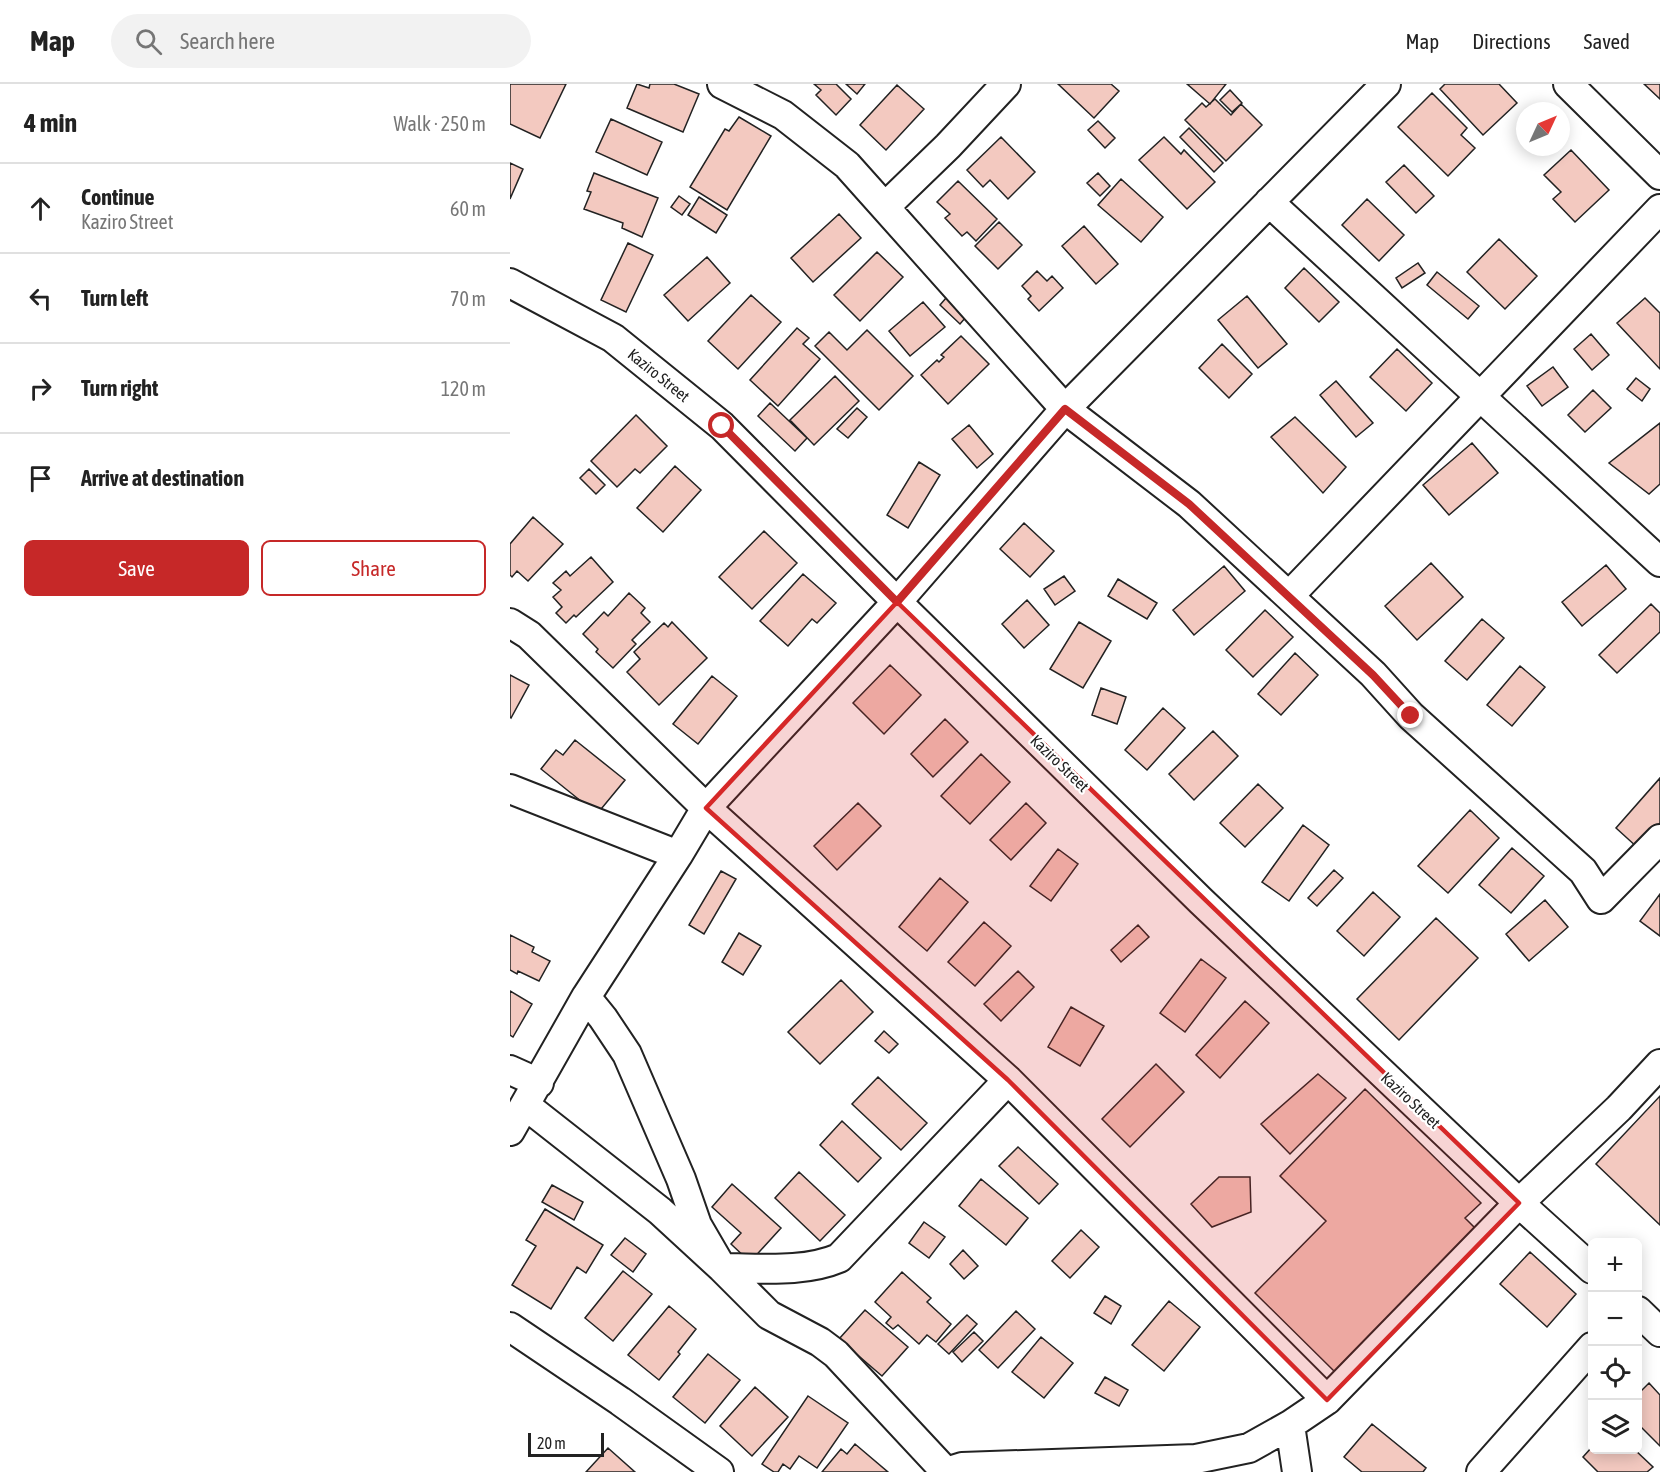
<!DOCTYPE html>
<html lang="en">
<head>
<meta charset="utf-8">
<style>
	body { margin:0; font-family:"Asap Condensed",sans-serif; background:#f2f2f2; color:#222 }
	.controls { position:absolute; right:18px; bottom:18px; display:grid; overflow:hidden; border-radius:9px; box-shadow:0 3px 15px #0003 }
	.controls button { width:54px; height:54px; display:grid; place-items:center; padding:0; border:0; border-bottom:2px solid #e0e0e0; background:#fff; color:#222; font:30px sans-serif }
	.compass { position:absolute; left:1006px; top:18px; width:54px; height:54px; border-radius:50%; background:#fff; box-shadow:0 3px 15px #0003; rotate:46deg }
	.scale { position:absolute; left:18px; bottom:15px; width:76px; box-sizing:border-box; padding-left:6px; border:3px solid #222; border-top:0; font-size:16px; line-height:21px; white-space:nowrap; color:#222; -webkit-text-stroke:4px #fff; paint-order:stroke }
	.stop { position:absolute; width:18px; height:18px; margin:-14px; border:4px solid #c62828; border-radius:50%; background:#fff }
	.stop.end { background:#c62828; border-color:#fff; box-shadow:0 2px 6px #0008 }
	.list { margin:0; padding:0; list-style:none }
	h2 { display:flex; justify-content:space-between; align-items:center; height:78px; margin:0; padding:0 24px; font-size:26px }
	h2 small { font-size:20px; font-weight:400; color:#767676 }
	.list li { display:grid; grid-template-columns:39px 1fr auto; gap:18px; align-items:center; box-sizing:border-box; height:90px; padding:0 24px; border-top:2px solid #e0e0e0 }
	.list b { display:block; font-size:22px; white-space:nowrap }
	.list p { margin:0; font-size:20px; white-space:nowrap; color:#767676 }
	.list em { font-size:20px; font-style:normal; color:#767676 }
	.actions { display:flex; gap:12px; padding:18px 24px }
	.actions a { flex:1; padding:14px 0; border:2px solid #c62828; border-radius:9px; text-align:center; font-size:21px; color:#c62828 }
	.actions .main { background:#c62828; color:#fff }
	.icon { flex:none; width:33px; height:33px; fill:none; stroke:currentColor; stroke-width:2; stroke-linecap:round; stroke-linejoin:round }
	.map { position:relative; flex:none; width:1150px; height:1388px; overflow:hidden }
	header { display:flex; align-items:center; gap:36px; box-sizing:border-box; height:84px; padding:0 30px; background:#fff; border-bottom:2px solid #e0e0e0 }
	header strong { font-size:28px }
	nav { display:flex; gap:33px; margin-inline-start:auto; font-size:21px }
	.search { width:420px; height:54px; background:#f2f2f2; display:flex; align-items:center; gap:15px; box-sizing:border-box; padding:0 21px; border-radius:33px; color:#767676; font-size:22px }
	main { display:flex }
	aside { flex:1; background:#fff }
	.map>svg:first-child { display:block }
	.building { fill:#f3c9c0; stroke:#222; stroke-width:1.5 }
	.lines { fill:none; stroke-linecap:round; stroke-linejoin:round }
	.minor-casing { stroke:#222; stroke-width:32 }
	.minor { stroke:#fff; stroke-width:28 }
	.route { stroke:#c62828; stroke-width:8 }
	.marked { fill:#d62828; fill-opacity:0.2; stroke:#d62828; stroke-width:4.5; stroke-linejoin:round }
	.labels { text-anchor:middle; stroke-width:4.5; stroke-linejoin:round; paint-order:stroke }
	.street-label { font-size:16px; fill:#222; stroke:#fff }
</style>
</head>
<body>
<header>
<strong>Map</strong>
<div class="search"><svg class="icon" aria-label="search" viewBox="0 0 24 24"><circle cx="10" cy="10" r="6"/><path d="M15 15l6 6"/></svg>Search here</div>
<nav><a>Map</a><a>Directions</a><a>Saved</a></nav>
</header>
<main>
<aside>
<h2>4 min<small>Walk · 250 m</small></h2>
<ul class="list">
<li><svg class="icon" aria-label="ahead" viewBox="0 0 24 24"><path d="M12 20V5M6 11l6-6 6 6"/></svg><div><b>Continue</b><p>Kaziro Street</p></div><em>60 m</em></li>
<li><svg class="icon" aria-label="left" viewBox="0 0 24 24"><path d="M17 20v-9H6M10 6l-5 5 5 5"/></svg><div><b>Turn left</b></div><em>70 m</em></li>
<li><svg class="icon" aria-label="right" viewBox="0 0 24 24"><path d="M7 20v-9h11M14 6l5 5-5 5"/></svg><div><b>Turn right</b></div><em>120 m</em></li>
<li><svg class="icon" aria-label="arrive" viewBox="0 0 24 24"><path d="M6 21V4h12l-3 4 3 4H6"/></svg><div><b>Arrive at destination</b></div></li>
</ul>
<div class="actions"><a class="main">Save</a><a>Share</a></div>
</aside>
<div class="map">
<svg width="1150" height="1388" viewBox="0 0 1150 1388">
	<rect width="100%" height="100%" fill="#fff"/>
	<path class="building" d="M0,0h56l-26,54 -30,-14z
		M127,0l12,4 1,-4h24l25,10 -16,38 -56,-24z
		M304,0h22l15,15 -15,16 -20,-20 5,-5z
		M336,0h19l-8,10z
		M548,0h53l8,7 -25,27z
		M677,0h39l-16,20z
		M935,0h54l18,19 -34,32 -43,-46z
		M1134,0h16v15z
		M387,1l27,24 -38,41 -26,-25z
		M720,6l12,13 -10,9 -12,-12z
		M922,9l35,35 -6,7 14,13 -27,28 -50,-49z
		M705,15l16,16 10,-11 21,21 -36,36 -41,-41 17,-17 4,4z
		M229,33l32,19 -44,74 -37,-23 35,-58 4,2z
		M101,35l51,23 -15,33 -51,-23z
		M588,37l17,17 -10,10 -17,-18z
		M679,44l34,35 -9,9 -34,-35z
		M491,53l34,35 -27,27 -18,-19 -7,7 -16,-17z
		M654,53l17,17 3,-4 31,32 -28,27 -48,-49z
		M1061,66l38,40 -34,32 -22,-23 8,-7 -17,-17z
		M0,79l13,6 -13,30z
		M894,81l30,31 -18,17 -30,-31z
		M84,89l64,25 -16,39 -20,-9 1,-5 -39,-14 7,-17 -4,-1z
		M588,89l12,13 -10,10 -13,-13z
		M611,95l42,38 -22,25 -43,-37z
		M448,97l39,38 -21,22 -9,-9 -5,4 -17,-18 5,-4 -13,-12z
		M169,112l11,8 -8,11 -11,-8z
		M189,113l28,18 -11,18 -28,-18z
		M857,115l37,36 -25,26 -37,-36z
		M329,130l22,24 -48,44 -22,-24z
		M489,138l23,23 -24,24 -23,-23z
		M574,142l34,38 -22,20 -34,-38z
		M989,155l38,37 -32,33 -38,-37z
		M118,159l25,12 -27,57 -25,-12z
		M367,168l26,25 -43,44 -26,-26z
		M197,173l23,26 -42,38 -24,-26z
		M908,179l7,10 -23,15 -6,-10z
		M794,184l35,34 -20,20 -34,-34z
		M527,187l10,10 5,-5 11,12 -24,23 -11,-12 3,-3 -9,-10z
		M927,188l42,34 -11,13 -41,-34z
		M442,207l20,19 -12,14 -20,-19z
		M241,211l30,27 -43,47 -30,-28z
		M737,212l40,48 -29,24 -40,-48z
		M1135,214l15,15v56l-43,-46z
		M413,218l22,25 -35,29 -21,-25z
		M287,244l12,10 -6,6 17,15 -42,47 -28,-26z
		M357,246l46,46 -34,34 -64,-64 14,-14 18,18z
		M1081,250l18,21 -17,15 -18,-21z
		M451,252l28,28 -41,40 -27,-29 16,-15 2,2 5,-5 -3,-2z
		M712,260l30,30 -23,24 -30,-30z
		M887,265l35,34 -26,28 -36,-34z
		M1043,283l15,20 -26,19 -15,-20z
		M325,292l24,25 -45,44 -24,-25z
		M1126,294l14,11 -8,12 -15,-12z
		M826,297l37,42 -17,14 -36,-42z
		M1083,306l18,18 -26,24 -17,-17z
		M260,319l37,35 -12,13 -37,-35z
		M347,324l10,9 -19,21 -11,-9z
		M126,331l31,31 -27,27 -5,-4 -18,18 -26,-26z
		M785,333l51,50 -23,26 -52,-56z
		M1150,339v61l-11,10 -40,-31z
		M459,341l24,29 -16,14 -25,-29z
		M962,359l26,30 -49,42 -26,-30z
		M409,378l21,13 -32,53 -21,-13z
		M165,382l26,24 -38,42 -26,-24z
		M79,385l16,16 -9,9 -16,-16z
		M23,433l30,27 -35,37 -11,-10 -5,6 -2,-2v-31z
		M514,439l30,28 -24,26 -30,-28z
		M254,447l33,32 -45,46 -33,-32z
		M81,473l22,25 -37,35 -2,-2 -8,8 -10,-10 6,-6 -9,-10 8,-7 -8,-7 13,-12 4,5z
		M921,479l32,34 -46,43 -32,-34z
		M1096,481l20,24 -44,37 -20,-24z
		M714,482l21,25 -51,44 -21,-25z
		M293,490l33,29 -19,20 -5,-4 -24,27 -28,-25z
		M554,492l11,15 -20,14 -11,-16z
		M608,495l39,24 -10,16 -39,-23z
		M119,509l16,15 -4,5 9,9 -18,18 4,4 -23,24 -17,-16 2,-3 -15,-15 21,-22 4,4z
		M517,516l22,25 -25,23 -22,-24z
		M1141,520l9,9v19l-43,41 -18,-18z
		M755,526l28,27 -40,40 -27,-27z
		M972,535l22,19 -37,42 -22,-19z
		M162,538l35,36 -48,47 -32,-33 13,-13 -6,-7 30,-29 4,4z
		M569,538l32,19 -28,47 -33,-19z
		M785,569l23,22 -37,40 -23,-21z
		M380,581l31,30 -37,39 -31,-31z
		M1010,582l25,21 -33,39 -25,-21z
		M0,591l19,10 -18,33 -1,-1z
		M202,592l25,20 -39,48 -25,-20z
		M591,604l25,9 -9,27 -25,-9z
		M653,624l22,20 -38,42 -22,-20z
		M435,635l23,23 -35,35 -22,-23z
		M703,647l25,25 -44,44 -25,-26z
		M65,656l50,40 -28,34 -56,-45 15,-19 7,5z
		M471,670l29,28 -40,42 -29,-28z
		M1150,694v45l-22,25 -22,-20z
		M748,700l25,24 -38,39 -25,-24z
		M348,719l23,23 -44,44 -23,-24z
		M516,719l20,20 -35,37 -21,-20z
		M960,726l29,28 -51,55 -30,-27z
		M793,741l26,20 -40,56 -27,-19z
		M1002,764l32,28 -33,37 -32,-28z
		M548,765l20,15 -27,37 -21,-15z
		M824,786l9,8 -26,28 -9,-8z
		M211,787l15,8 -32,55 -15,-9z
		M430,794l28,24 -41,49 -28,-24z
		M863,808l27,25 -36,39 -27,-25z
		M1150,810v42l-20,-15z
		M1035,816l23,27 -39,34 -23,-27z
		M926,834l42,40 -79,82 -42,-41z
		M474,838l27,24 -36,40 -27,-24z
		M628,841l11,12 -28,25 -10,-12z
		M229,849l22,13 -18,29 -21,-13z
		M0,851l24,12 -2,5 18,9 -11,20 -21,-10 -1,3 -7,-4z
		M691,875l25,19 -41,54 -25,-19z
		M508,887l16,16 -33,34 -17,-17z
		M331,896l32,32 -53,52 -32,-32z
		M0,907l22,13 -19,33 -3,-2z
		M735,917l24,22 -49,55 -24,-23z
		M561,923l33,19 -24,40 -32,-19z
		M374,947l14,13 -9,9 -14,-12z
		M646,980l28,28 -54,55 -28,-28z
		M808,990l28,24 -56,56 -29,-30z
		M368,993l49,46 -26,27 -49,-46z
		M855,1005l116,114 -16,15 11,11 -141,143 -80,-79 71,-72 -46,-45z
		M1150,1012v129l-64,-61z
		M332,1037l39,37 -23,24 -38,-37z
		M508,1063l40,37 -19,20 -40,-38z
		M289,1088l46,43 -25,26 -45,-43z
		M709,1093h31l1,35 -39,15 -21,-23z
		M471,1095l47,39 -22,27 -47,-39z
		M222,1100l49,44 -31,34 -19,-18 10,-11 -29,-26z
		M42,1101l31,17 -9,18 -32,-18z
		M35,1125l58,36 -17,28 -9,-6 -26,42 -39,-24 24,-39 -10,-6z
		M414,1138l21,15 -16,21 -20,-15z
		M571,1146l18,17 -29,31 -18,-17z
		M115,1154l21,16 -13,18 -22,-17z
		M453,1166l15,16 -14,13 -14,-15z
		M1020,1168l46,42 -29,33 -47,-43z
		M113,1187l29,23 -39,47 -28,-23z
		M392,1188l29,26 -4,4 24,22 -15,18 -9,-7 -8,9 -21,-19 -5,4 -7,-6 5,-6 -16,-15z
		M595,1212l16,10 -10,18 -17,-11z
		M659,1217l31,26 -36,44 -32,-26z
		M159,1222l27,23 -18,23 2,2 -21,26 -31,-25z
		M355,1226l43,37 -26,29 -43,-37z
		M506,1227l19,18 -37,39 -19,-18z
		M457,1231l10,9 -28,30 -11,-10z
		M464,1248l9,9 -21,21 -9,-10z
		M531,1253l32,26 -29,35 -32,-26z
		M198,1270l32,26 -35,43 -32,-26z
		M595,1293l23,13 -9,16 -24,-13z
		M1139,1299l11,12v51l-22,-22v-30z
		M245,1303l33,30 -36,39 -32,-30z
		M298,1312l40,27 -31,45 -18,-12 -9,13 -7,-5 -5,8h-4l-12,-8z
		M862,1340l54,44 -3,4h-61l-18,-15z
		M345,1360l33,28h-66l19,-23 6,5z
		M1082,1363v3h43l18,17 -6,5h-49l-15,-15z
		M98,1364l27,24h-49z"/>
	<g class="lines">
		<defs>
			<path id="minor" d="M212,0l61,31 64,50 218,244 124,95 184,170 38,42 172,155 18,28 59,-60
				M1058,0l92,91
				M759,118l391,360
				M376,122l62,-60 58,-62
				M0,199l103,55 109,88 175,176 304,299 318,302 73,66
				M779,512l371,-387
				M0,539l19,12 177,173 302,272 319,320
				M0,705l168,66
				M76,913l17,21 24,36 54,125 16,46 25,43 47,47 51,27 16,12 110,118 16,-5 234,-8 53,-11 41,-23 37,-25 192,-197 100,-95 41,-44
				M0,986l29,13
				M15,1021l135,106 62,57c38,0 82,5 117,-10l169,-178
				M0,1047l76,-134 92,-142 28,-47 191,-206 168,-193 321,-325
				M1128,1227l22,21
				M0,1243l110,74 99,71
				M780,1341l7,47
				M971,1388l111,-125"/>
		</defs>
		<use href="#minor" class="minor-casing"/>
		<use href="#minor" class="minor"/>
	</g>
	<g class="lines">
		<path class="route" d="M212,342l175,176 168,-193 124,95 184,171 38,41"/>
	</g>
	<path class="marked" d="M387,518l622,601 -192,197 -319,-320 -302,-272z"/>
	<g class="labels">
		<g class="street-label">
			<text transform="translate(149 291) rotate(39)" y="6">Kaziro Street</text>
			<text transform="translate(550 679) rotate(44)" y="6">Kaziro Street</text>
			<text transform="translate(901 1016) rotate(43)" y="6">Kaziro Street</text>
		</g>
	</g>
</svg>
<div class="controls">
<button>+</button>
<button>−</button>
<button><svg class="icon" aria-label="locate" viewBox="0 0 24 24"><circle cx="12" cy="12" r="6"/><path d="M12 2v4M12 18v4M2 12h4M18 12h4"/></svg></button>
<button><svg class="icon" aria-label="layers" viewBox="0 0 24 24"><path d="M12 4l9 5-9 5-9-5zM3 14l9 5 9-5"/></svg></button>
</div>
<svg class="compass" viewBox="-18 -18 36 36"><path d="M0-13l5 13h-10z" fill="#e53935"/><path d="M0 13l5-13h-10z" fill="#767676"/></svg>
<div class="scale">20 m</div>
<div class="stop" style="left:212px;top:342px"></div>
<div class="stop end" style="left:901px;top:632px"></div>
</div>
</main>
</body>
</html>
